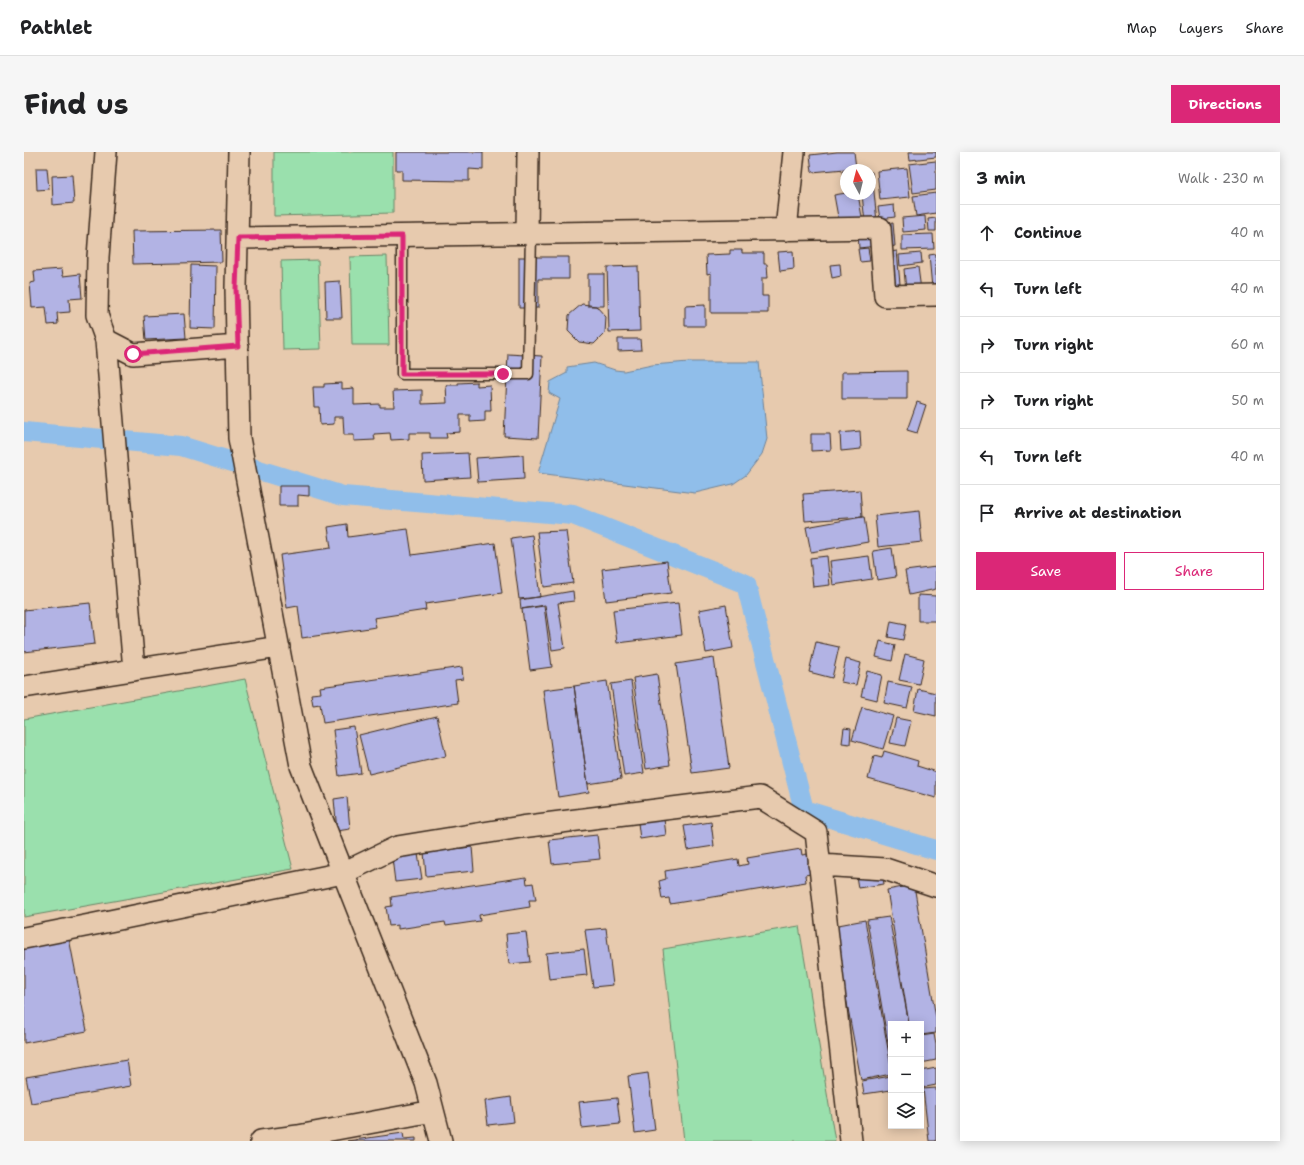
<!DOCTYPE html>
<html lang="en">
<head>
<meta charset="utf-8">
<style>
	body { margin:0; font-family:"Shantell Sans",sans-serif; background:#f6f6f6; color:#202124 }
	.controls { position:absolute; right:12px; bottom:12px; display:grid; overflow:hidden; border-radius:0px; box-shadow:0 2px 10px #0003 }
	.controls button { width:36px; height:36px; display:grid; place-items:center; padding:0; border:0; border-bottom:1px solid #e0e0e0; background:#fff; color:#202124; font:20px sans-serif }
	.compass { position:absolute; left:816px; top:12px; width:36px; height:36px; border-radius:50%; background:#fff; box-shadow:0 2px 10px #0003; rotate:353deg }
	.stop { position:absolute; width:12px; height:12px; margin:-9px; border:3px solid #db2777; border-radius:50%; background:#fff }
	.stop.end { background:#db2777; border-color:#fff; box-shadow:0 1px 4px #0008 }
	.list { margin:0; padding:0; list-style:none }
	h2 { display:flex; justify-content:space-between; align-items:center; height:52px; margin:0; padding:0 16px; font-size:17px }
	h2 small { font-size:13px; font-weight:400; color:#757577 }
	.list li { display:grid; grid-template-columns:26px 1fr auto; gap:12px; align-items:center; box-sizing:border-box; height:56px; padding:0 16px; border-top:1px solid #e0e0e0 }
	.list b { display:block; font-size:15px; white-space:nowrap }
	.list em { font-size:13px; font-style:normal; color:#757577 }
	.actions { display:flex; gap:8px; padding:12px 16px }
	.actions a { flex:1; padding:9px 0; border:1px solid #db2777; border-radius:0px; text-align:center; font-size:14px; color:#db2777 }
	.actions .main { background:#db2777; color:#fff }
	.icon { flex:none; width:22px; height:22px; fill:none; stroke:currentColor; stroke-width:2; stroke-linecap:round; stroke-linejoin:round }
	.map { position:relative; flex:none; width:912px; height:989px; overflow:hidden; border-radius:0px }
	header { display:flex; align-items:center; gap:24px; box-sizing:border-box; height:56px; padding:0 20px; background:#fff; border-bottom:1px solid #e0e0e0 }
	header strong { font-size:19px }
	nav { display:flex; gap:22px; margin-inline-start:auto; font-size:14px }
	.intro { display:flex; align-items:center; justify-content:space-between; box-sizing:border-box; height:96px; padding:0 24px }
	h1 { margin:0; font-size:28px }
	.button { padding:10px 18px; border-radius:0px; background:#db2777; color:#fff; font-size:14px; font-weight:700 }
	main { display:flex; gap:24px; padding:0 24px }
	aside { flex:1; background:#fff; border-radius:0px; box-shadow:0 2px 10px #0003 }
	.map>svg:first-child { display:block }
	.green { fill:#9ae0ad; stroke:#6a8566 }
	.water { fill:#90beea; stroke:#6e8398 }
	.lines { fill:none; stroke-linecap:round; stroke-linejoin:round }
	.canal { stroke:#90beea; stroke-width:20 }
	.building { fill:#b2b3e4; stroke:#3b2a1e }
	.service-casing { stroke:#3b2a1e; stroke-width:13 }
	.minor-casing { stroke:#3b2a1e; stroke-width:24 }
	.service { stroke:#e7caae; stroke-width:10 }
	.minor { stroke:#e7caae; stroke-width:21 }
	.route { stroke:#db2777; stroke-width:5 }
</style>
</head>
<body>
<header>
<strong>Pathlet</strong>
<nav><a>Map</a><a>Layers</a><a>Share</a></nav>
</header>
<div class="intro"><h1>Find us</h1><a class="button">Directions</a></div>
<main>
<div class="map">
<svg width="912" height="989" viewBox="0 0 912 989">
	<rect width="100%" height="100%" fill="#e7caae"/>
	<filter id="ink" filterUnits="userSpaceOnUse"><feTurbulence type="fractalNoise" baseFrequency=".025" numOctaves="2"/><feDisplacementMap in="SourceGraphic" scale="8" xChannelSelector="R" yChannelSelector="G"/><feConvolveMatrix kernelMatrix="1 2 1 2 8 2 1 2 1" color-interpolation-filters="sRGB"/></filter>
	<g filter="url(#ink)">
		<path class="green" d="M250,0h119v61l-119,3z
			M363,104l2,89h-37l-2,-88z
			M294,108l3,89 -38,1 -2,-89z
			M221,527l48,190 -269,48v-198z
			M775,774l36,215h-151l-21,-192z"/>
		<path class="water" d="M665,210h70l8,77 -5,15 -16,21 -13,9 -38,9 -157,-20 22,-74 -11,-6 1,-11 17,-9v-6l27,-4 21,7 9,1 28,-6z"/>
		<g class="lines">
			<path class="canal" d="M0,280l157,14 162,50 230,19 173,69 58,226 132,40"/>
		</g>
		<path class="building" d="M372,0h87v18l-14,-1v12l-67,-1v-10h-6z
			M813,0h17l2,16 -44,4 -2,-17z
			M885,0h27v5l-26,3z
			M912,9v29l-23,3 -4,-29z
			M12,16h11l2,21 -12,1z
			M883,16l3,29 -30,3 -3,-29z
			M818,19h4v19h-1z
			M846,20h2l5,50 -12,1 -3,-29h8z
			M48,23l2,28 -21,2 -1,-29z
			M822,41v1h12l5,29 -23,5 -6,-33z
			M912,41v20l-20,3 -3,-20z
			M870,53l1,12 -15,2 -2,-12z
			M901,64l1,14 -23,2 -1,-14z
			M912,66v13h-7l-1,-12z
			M869,71l2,23 -12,2 -2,-23z
			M197,78l1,32 -89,2 -1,-33z
			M851,80l2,14 -18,2 -1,-14z
			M909,82l1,15 -32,1v-15z
			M844,96l2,13 -10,1 -2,-13z
			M706,98h12v3h22v11h3l1,14h-6v18h6v17h-57v-40l-4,1 -1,-19 24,-1z
			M769,99l1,18 -14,2 -2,-19z
			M873,99l3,33 -15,1 -3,-32z
			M897,101l1,10 -22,3 -1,-11z
			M912,102v34h-4l-3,-33z
			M495,105h50v22h-31v29h-19z
			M816,112l1,12 -9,2 -2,-13z
			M167,113l25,1 -1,63 -25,-1z
			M614,114l2,65 -31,1 -2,-65z
			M894,115l3,23 -15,1 -2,-22z
			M38,117l1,7 17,-2 2,24 -13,1 1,13 -13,1 1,11 -10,1 -2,-18 -14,1 -2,-25 5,-1 -1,-11z
			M564,122h16v32h-16z
			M316,129l2,37h-16l-1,-36z
			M558,152l14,2 10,11 -1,16 -11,11 -15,-2 -11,-11 1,-16z
			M681,153v21h-20v-20z
			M160,162l2,24 -40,2 -2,-24z
			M594,187h22l1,11 -23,1z
			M484,202l34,2 -4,82 -34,-2z
			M883,219v28h-65v-27z
			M453,230v4l13,-1 1,26h-6v10l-15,1v-7h-10v17l-14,1 1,5h-17v-5h-21v6l-18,1 -1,-7 -16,1 1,6 -21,1v-6h-10l-1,-18h-9v7l-14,1 -1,-18h-5l-1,-20h11v-3l18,-1v6l12,-1v17l26,-1v3h14l-1,-16 29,-1v14l25,-1 -1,-18h12v-2z
			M893,250l9,3 -9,28 -10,-3z
			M836,279l1,18 -20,2 -1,-18z
			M787,282h19l1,16 -20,1z
			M444,301l2,24 -47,3 -1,-25z
			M499,303l1,24 -46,3 -2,-24z
			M255,334h30v10l-11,-1v11h-19z
			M836,338l2,27 -57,4 -2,-27z
			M895,359l3,31 -44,5 -3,-31z
			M838,365h2l4,25 -57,10 -5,-25z
			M323,372l1,13 60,-8 4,26 83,-12 7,50 -77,11 1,6 -52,8 2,9 -74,11 -4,-32 -11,2 -7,-53 51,-7 -3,-21z
			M542,379l7,52 -29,4 -7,-55z
			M508,383l8,62 -21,2 -8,-61z
			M868,396l4,29 -19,3 -4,-29z
			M803,404l3,29 -17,2 -3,-29z
			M845,404l3,23 -39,6 -3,-24z
			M643,409l4,32 -65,8 -4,-32z
			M912,415v22l-27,6 -4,-24z
			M549,439l1,10 -16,2 7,45 -13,2 -7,-45 -24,4 -1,-9z
			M894,443l18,1v25h-18z
			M66,451l5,41 -71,8v-42z
			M654,451l4,32 -65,8 -4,-33z
			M702,453l7,43 -27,5 -7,-43z
			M520,454l8,61 -22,3 -8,-61z
			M867,469l15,3 -3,16 -15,-3z
			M856,489l15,4 -3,16 -16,-4z
			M792,490l23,5 -7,31 -23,-6z
			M881,502l19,5 -5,25 -20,-4z
			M690,506l15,110 -37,5 -16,-109z
			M822,507l15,4 -5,22 -15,-3z
			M438,515l1,12 -8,1 3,23 -135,20 -3,-19 -7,1 -2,-11 10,-1 -1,-6z
			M843,519l15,4 -5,25 -16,-4z
			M633,522l13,91 -24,4 -13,-91z
			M583,529l14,98 -33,5 -14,-98z
			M607,529l13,92 -20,3 -13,-92z
			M864,530l24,5 -5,21 -23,-5z
			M550,534l15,106 -31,5 -15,-107z
			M894,537l18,4v23l-22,-5z
			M838,555l31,9 -10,33 -31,-9z
			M413,564l9,40 -77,18 -10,-39z
			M872,566l15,3 -6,25 -15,-3z
			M330,575l7,46 -22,3 -6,-46z
			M820,576l7,1 -1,15 -8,-1z
			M860,599l34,10 -1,5 19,6v26l-68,-19 6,-23 8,2z
			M323,645l3,32 -13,2 -3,-32z
			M639,659l3,24 -26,4 -3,-24z
			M687,670l3,24 -26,4 -4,-24z
			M573,683l3,24 -48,5 -3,-24z
			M448,695l2,24 -48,5 -2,-24z
			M777,697l1,6 11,-2 3,20 -11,2 1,7 -136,22 -1,-6 -7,1 -3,-18 7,-2 -1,-8 73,-12 1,7 9,-2 -1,-6z
			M394,702l4,25 -27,3 -3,-24z
			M856,708l4,24 -26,4 -4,-24z
			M502,725l1,7 6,-1 3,17h-7l1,7 -51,8 1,6 -34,5 -1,-4 -47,7v-4l-9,1 -3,-19 6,-1 -1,-9z
			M890,733l22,133v15l-15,2v-11h-12l-22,-134z
			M865,765l20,107h-18v37l-24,-141z
			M841,768l26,146v8l-30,6 -28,-154z
			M582,776l7,57 -20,2 -8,-57z
			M502,780l4,30 -21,2 -3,-30z
			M45,786l18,93 -63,12v-96z
			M560,797l3,26 -38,4 -3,-26z
			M910,882l2,11v15l-15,3v-27z
			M103,908l4,26 -100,17 -5,-26z
			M912,916v17l-15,3v-17z
			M624,921l7,57 -20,3 -7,-57z
			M867,924v14l-27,4 -2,-13z
			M912,936v53h-7l-6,-52z
			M487,945l3,25 -26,3 -3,-24z
			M593,946l3,26 -38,4 -3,-26z
			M379,981l1,6 12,-1v3h-69z"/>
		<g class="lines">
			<defs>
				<path id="service" d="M378,84v138h126l3,-140"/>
				<path id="minor" d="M82,0l-8,105 -1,58 9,25 27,14 105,-8
					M215,0l-3,136 3,150 62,328 125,317 15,58
					M762,78l8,-78
					M503,82l1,-82
					M214,86l642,-10 5,68 51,-1
					M82,188l28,330
					M0,535l255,-40
					M795,713l66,4 51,17
					M0,786l71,-14 248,-51 54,-26 124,-20 239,-30 56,35 35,309
					M237,989l37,-5 135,-25"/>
			</defs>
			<use href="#service" class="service-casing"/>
			<use href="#minor" class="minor-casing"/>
			<use href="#service" class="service"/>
			<use href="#minor" class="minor"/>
		</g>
	</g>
	<g class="lines" filter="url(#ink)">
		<path class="route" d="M109,202l105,-8 -2,-58 2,-50 164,-2v138h101"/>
	</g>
</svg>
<div class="controls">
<button>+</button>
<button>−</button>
<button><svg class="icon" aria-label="layers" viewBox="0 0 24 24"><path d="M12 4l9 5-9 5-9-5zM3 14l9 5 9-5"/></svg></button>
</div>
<svg class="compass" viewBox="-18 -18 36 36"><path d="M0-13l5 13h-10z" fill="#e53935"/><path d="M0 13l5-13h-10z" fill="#757577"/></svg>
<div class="stop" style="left:109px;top:202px"></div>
<div class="stop end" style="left:479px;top:222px"></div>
</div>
<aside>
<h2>3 min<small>Walk · 230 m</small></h2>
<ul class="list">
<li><svg class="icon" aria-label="ahead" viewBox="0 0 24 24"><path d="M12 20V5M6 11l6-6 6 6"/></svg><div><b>Continue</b></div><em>40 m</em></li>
<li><svg class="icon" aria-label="left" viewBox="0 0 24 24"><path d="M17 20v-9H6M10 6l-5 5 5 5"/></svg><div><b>Turn left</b></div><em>40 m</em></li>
<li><svg class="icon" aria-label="right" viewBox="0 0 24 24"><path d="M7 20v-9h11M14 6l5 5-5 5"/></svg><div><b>Turn right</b></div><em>60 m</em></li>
<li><svg class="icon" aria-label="right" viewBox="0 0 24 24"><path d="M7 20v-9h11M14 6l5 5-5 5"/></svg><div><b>Turn right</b></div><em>50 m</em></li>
<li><svg class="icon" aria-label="left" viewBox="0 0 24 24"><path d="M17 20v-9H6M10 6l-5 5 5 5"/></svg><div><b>Turn left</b></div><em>40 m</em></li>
<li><svg class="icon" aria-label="arrive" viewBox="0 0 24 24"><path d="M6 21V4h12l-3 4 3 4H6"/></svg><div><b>Arrive at destination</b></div></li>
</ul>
<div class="actions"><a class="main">Save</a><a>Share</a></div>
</aside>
</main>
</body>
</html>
